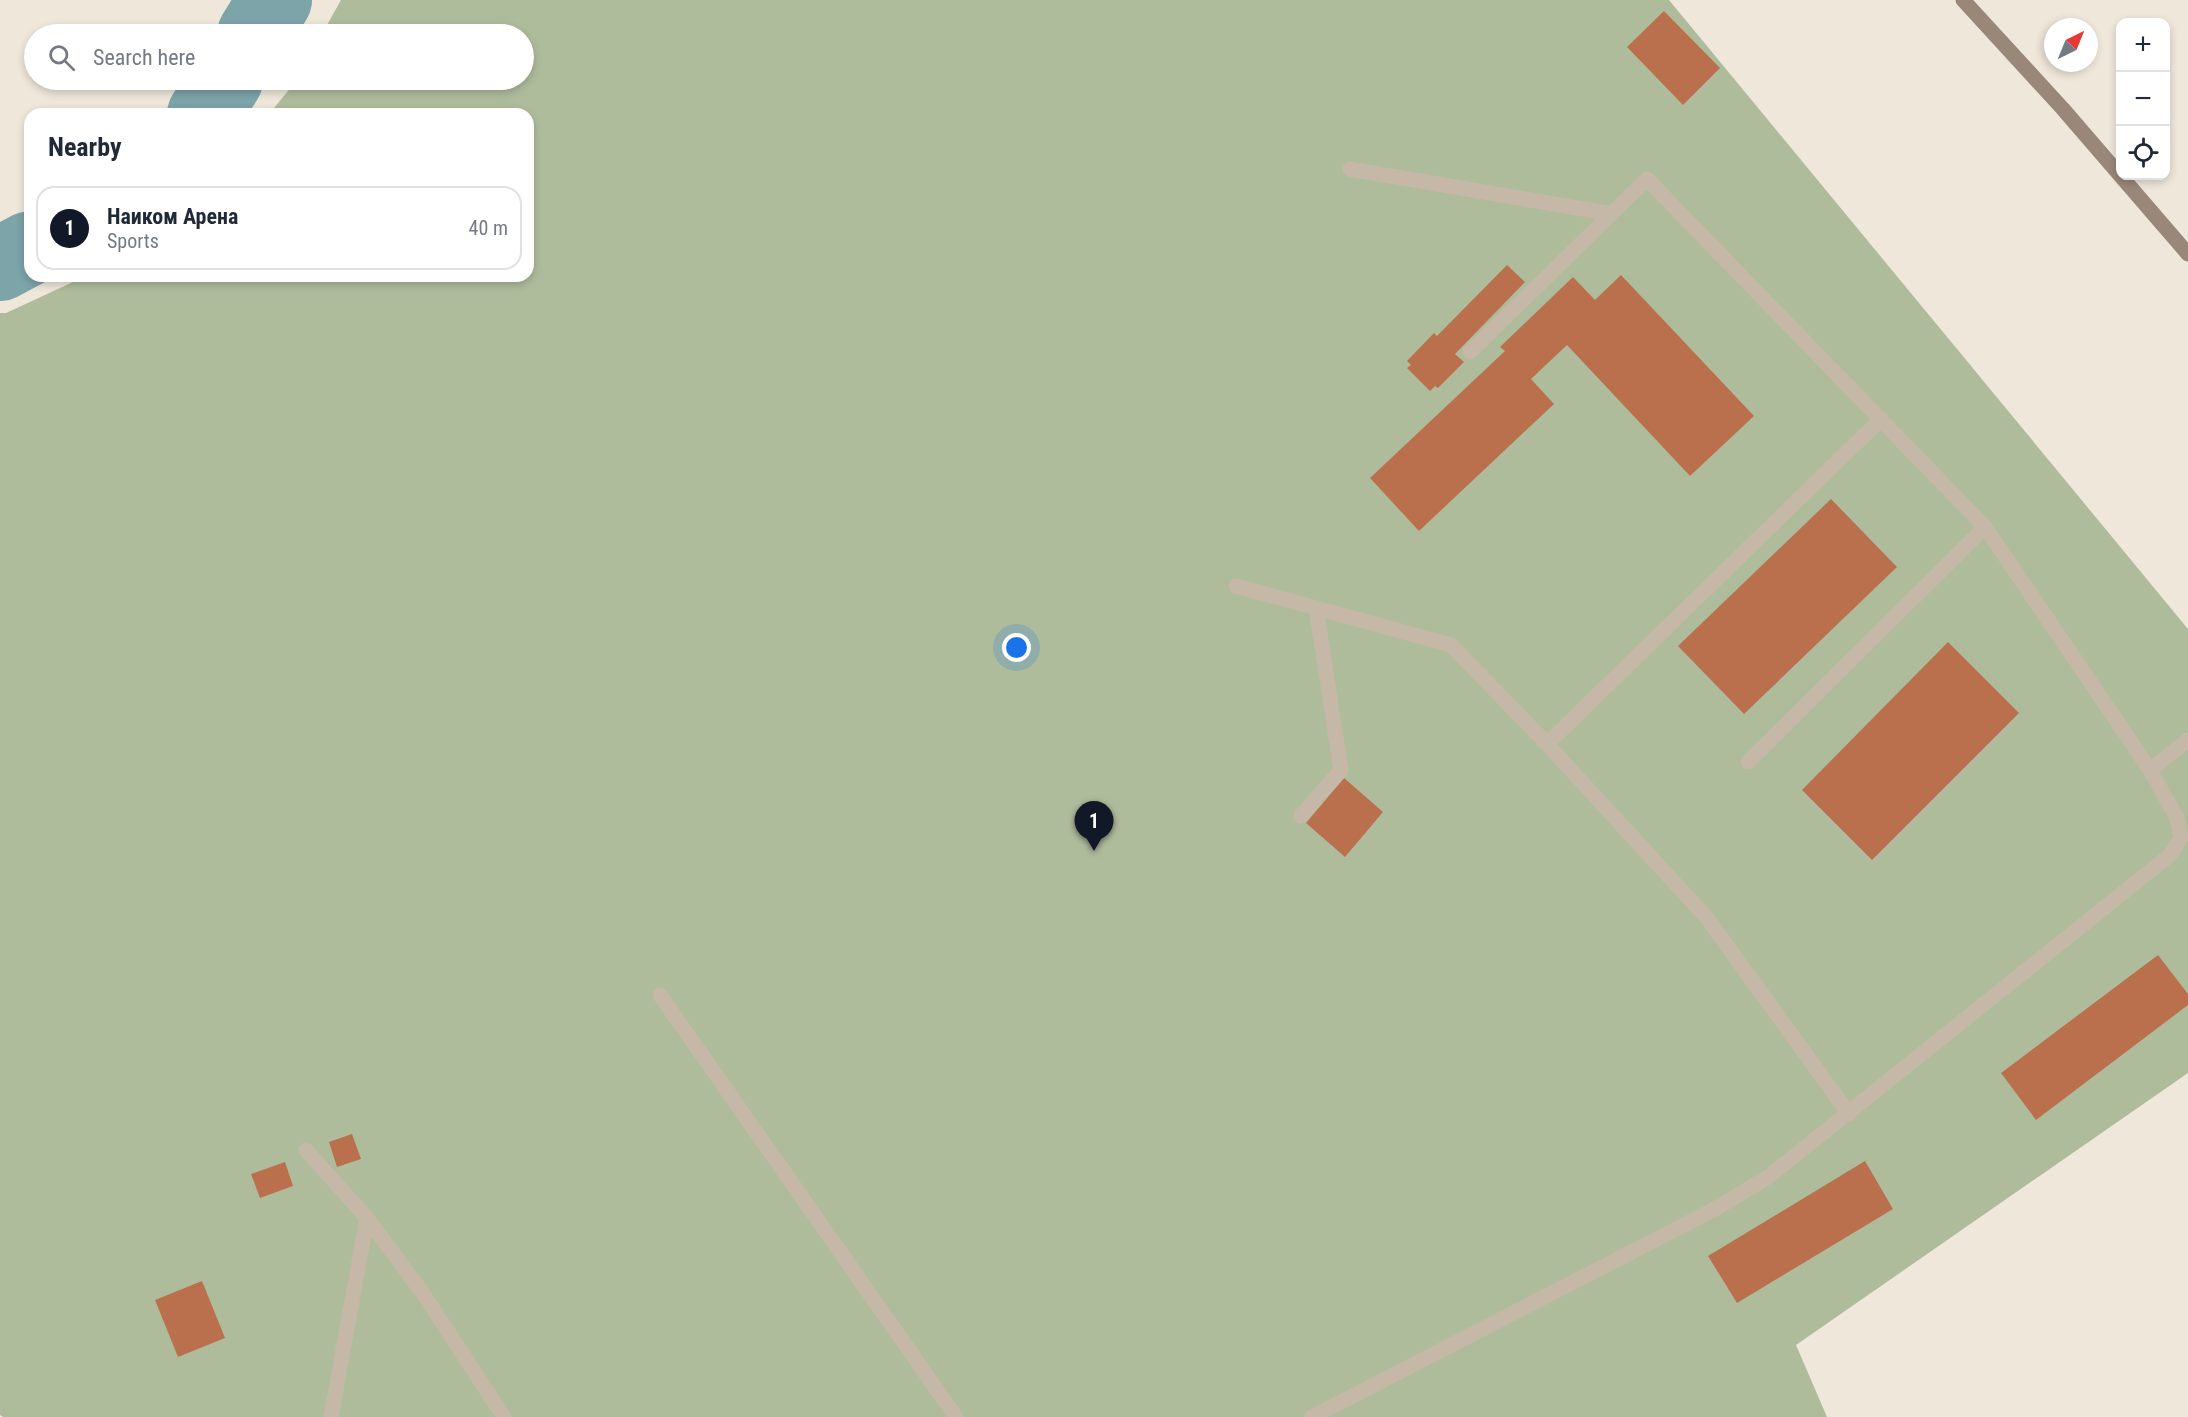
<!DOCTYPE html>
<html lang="en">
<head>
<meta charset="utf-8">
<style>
	body { margin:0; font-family:"Roboto Condensed",sans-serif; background:#f2f2f3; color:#1f2937 }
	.controls { position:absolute; right:18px; top:18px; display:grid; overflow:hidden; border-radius:12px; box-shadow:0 3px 9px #0003 }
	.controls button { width:54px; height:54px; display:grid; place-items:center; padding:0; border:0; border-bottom:2px solid #e0e1e3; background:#fff; color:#1f2937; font:30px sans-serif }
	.compass { position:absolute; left:2044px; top:18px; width:54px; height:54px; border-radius:50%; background:#fff; box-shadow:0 3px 9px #0003; rotate:43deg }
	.you { position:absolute; left:1017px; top:648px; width:21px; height:21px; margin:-15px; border:4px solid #fff; border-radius:50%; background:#1a73e8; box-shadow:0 0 0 9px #1a73e833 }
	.badge { display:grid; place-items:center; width:39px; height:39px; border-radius:50%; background:#111827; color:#fff; font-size:20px; font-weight:700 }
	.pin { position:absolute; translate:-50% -50px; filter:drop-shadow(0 2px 3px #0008) }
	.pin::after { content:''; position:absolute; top:32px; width:21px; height:18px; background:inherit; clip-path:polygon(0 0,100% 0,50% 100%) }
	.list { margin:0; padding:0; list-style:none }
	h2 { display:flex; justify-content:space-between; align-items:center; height:78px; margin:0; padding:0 24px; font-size:26px }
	h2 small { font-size:20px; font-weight:400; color:#747a83 }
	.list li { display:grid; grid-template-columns:39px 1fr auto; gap:18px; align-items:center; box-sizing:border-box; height:84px; margin:0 12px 12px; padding:0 12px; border:2px solid #e0e1e3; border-radius:18px }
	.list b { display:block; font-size:22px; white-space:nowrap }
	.list p { margin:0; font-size:20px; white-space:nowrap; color:#747a83 }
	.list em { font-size:20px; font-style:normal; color:#747a83 }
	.icon { flex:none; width:33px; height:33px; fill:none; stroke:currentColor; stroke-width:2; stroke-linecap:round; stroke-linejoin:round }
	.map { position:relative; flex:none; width:2188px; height:1417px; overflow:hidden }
	.search { position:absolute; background:#fff; box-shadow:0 3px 9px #0003; left:24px; top:24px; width:510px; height:66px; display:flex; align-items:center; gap:15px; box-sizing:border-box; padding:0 21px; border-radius:33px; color:#747a83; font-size:22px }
	.panel { position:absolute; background:#fff; box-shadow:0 3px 9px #0003; left:24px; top:108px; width:510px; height:174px; border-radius:18px }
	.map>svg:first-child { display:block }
	.green { fill:#afbc9c }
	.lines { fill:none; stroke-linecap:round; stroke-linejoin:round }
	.river { stroke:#7ca4a9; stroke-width:74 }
	.building { fill:#ba704d }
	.lane { stroke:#c5b8a7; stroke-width:15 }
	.secondary { stroke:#998779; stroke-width:15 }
</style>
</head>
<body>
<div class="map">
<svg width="2188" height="1417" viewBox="0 0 2188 1417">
	<rect width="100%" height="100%" fill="#efe7da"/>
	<path class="green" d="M341,0h1328l519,629v444l-392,272 31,72h-1824l-3,-2v-1102h6l80,-37h442v-162h-259l28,-34h227v-46h-202z"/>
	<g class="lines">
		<path class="river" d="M254,34l21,-34
			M204,114l22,-34
			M0,264l30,-16"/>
	</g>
	<path class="building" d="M1664,11l56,57 -37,37 -56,-58z
		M1507,265l18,17 -70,72 9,8 -26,26 -3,-2 -5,5 -23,-23 4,-3 -4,-4 27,-28 3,3z
		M1621,275l133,141 -64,60 -123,-131 -36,34 23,25 -135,127 -49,-53 135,-127 -5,-4 73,-70 22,23z
		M1831,499l66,68 -153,147 -66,-68z
		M1948,642l71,71 -147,147 -70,-70z
		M1344,778l39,34 -38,45 -39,-34z
		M2158,955l30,39v11l-152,115 -35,-47z
		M352,1134l9,25 -24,8 -8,-25z
		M1865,1161l28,48 -156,94 -29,-47z
		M285,1162l8,24 -33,12 -9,-24z
		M202,1281l23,57 -47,19 -23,-57z"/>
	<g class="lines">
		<path class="lane" d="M1350,169l262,45
			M1236,586l215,59 96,99 160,174 142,196
			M1547,744l334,-325
			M1748,762l237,-235
			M2150,770l38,-30
			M1301,816l40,-46 -25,-162
			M660,995l296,422
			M306,1150l61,68 55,74 82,125
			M331,1417l36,-199
			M1312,1417l401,-207 55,-33 402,-322 11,-17 -4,-20 -27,-48 -165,-243 -338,-348 -177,173"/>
		<path class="secondary" d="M1963,0l100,109 125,145"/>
	</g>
</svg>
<div class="controls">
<button>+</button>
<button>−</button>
<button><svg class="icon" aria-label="locate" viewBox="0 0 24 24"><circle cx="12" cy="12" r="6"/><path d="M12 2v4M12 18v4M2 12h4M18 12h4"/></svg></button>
</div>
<svg class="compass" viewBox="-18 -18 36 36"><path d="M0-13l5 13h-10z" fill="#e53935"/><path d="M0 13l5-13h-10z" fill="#747a83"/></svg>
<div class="you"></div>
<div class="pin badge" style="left:1094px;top:851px">1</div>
<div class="search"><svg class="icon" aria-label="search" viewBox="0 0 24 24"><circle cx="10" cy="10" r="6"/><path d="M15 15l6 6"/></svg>Search here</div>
<section class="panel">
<h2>Nearby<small></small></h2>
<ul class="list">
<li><span class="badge">1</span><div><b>Наиком Арена</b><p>Sports</p></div><em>40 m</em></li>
</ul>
</section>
</div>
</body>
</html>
